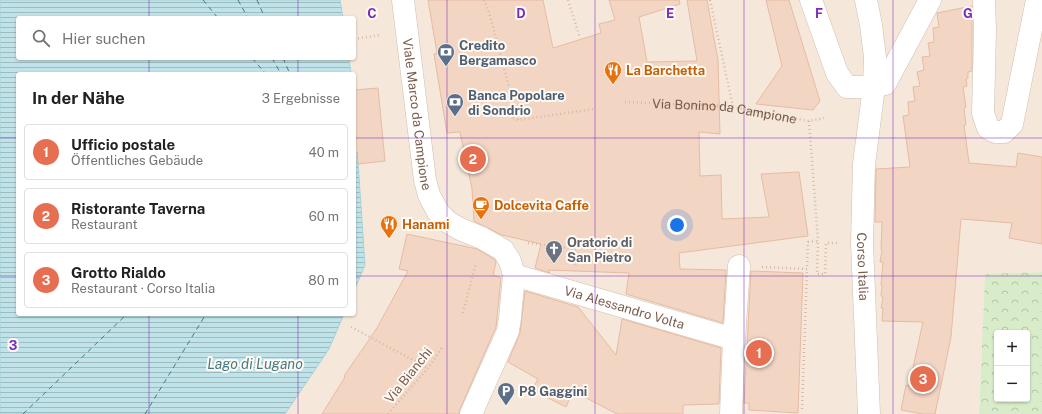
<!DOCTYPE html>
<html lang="de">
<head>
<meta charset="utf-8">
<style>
	body { margin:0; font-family:"Public Sans",sans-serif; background:#f6f6f6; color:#202124 }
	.controls { position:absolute; right:12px; bottom:12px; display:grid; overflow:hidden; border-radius:4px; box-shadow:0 1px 3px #0004 }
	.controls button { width:36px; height:36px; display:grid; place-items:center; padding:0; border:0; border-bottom:1px solid #e0e0e0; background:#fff; color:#202124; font:20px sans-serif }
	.you { position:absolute; left:677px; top:225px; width:14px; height:14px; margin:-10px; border:3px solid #fff; border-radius:50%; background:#1a73e8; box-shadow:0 0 0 6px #1a73e833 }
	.badge { display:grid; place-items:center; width:26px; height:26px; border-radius:50%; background:#e76f51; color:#fff; font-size:13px; font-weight:700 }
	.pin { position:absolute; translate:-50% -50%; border:2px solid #fff; box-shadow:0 1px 4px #0006 }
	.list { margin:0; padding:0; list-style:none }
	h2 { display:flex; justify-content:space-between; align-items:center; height:52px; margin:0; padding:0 16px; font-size:17px }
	h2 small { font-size:13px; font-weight:400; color:#757577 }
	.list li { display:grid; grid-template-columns:26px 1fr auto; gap:12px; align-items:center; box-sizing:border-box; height:56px; margin:0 8px 8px; padding:0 8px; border:1px solid #e0e0e0; border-radius:4px }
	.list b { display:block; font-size:15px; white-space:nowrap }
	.list p { margin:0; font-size:13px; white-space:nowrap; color:#757577 }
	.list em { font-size:13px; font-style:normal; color:#757577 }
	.icon { flex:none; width:22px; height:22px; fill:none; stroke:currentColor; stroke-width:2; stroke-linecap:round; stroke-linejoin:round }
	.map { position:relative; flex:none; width:1042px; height:414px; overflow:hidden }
	.search { position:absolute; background:#fff; box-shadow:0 1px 3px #0004; left:16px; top:16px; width:340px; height:44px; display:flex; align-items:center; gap:10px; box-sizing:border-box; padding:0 14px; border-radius:4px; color:#757577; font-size:15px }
	.panel { position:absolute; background:#fff; box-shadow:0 1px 3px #0004; left:16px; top:72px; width:340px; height:244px; border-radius:4px }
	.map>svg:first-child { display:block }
	.residential { fill:#f5e8da }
	.forest { fill:url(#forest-crowns); fill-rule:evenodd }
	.water { fill:url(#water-rules); stroke:#a5d3da }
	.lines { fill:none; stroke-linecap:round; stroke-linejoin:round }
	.ferry { stroke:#437c86; stroke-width:1; stroke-dasharray:5 4; stroke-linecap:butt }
	.building { fill:#f3d5c3; stroke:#e6bba3 }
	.minor-casing { stroke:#d1beb0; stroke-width:23 }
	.path { stroke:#d9b8a5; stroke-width:2.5; stroke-dasharray:1 3; stroke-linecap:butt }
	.minor { stroke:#fff; stroke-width:22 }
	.grid { fill:none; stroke:#7b2cbf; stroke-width:1; stroke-opacity:0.55 }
	.labels { text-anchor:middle; stroke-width:4; stroke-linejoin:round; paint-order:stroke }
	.service-label { font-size:13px; font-weight:bold; fill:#4e5e75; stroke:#fffaf3; text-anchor:start }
	.food-label { font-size:13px; font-weight:bold; fill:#c56008; stroke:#fffaf3; text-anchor:start }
	.street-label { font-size:13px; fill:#7a5c4d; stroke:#fffaf3 }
	.worship-label { font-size:13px; font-weight:bold; fill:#5b616d; stroke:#fffaf3; text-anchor:start }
	.water-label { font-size:14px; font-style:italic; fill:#437c86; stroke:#fffaf3 }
	.grid-label { font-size:13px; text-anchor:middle; font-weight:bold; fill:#7b2cbf; stroke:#fffaf3; stroke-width:4; stroke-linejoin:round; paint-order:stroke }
</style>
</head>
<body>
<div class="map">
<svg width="1042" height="414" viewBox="0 0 1042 414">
	<defs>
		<pattern id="forest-crowns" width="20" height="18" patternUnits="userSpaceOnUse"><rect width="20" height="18" fill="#d8ecc9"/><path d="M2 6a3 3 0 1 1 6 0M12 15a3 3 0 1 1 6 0" fill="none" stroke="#b4c2a5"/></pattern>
		<pattern id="water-rules" width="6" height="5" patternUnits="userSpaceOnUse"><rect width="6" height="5" fill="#bfe3e8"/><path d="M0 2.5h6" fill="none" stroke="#a0bbbe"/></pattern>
	</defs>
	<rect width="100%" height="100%" fill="#fdf6ec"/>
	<path class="residential" d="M340,0h702v272l-57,3 -6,139h-694l44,-65 15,-35h10v-23l11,-26 -11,-162v-29h-3l-2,-16h5v-40h-11z"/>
	<path class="forest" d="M1042,272v142h-63l6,-140zM997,333h30v66h-30z"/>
	<path class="water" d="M0,0h340l3,18h-325v40h331l2,16h-333v240h326l-15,35 -44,65h-285z
		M354,103l11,162 -11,26z"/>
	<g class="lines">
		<path class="ferry" d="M203,0l15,18
			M238,0l10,18
			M257,0l8,18
			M252,58l14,16
			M272,58l9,16
			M283,58l7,16
			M23,414l104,-100
			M145,414l61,-100"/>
	</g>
	<path class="building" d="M428,0h115l10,48 48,-15 -2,-9 16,-4 -6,-20h70l1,4 -41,13 8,45 50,-1 -10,-61h20l11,60 2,74 -21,-2 1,44 21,-1 1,44 47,-2 -8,-43 38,-2 9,64 -129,17 1,16 46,1 -3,53 -97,-29 3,-21 -81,-3 2,3 -15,-5 6,-24 -39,-9 -28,-14 -2,-32 -12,-57 -13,1 -13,-79 3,-1z
		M766,0h23l31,101 -7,9 -57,-6 26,-38z
		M972,6v65l-4,1v6l-2,1 1,7 -4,1 3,20 -2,1 2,17h-2l5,38 47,4 2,-14 24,4v87l-33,-6 3,-15 -51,-4 -10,118 -16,77h-12l-22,-4 5,-25 3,1 14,-64 -41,-1 1,-13h-2l2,-11 -2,-1 1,-11h-1l2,-23h-3l2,-12 -1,-1 1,-27h-7l1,-53 34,-2 -7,-51 6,-1 -1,-13 7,-1 -2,-14 7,-1 -3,-14 7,-2 -2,-13 8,-1 -2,-13 6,-1 -1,-14 6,-1 -2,-14z
		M378,88l7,73 -27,3 -1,-12 -3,1v-63z
		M407,234l70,15 17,10 2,3 -3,13 8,3 -5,49 -36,82 -1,5h-137l23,-37 -1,-1 33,-48 31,-57 -9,-2z
		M751,271l52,2 -5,140 -49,-3v-7h-5z
		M525,291l53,16 38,48 6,-36 99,29 -2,56 -36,1v9h-66l-44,-23 -7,16 -34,-17 6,-11 -30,-17 12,-29z"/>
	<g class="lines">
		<defs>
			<g id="minor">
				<path id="s2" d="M403,0l22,180 4,15 9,17 10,10 12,7 22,9 21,12 7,11 4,14 -4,43 -2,13 -37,83"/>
				<path d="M811,0l26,73 10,14h27l11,-3 45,-84"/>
				<path id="s3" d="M866,0l5,25 4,32 -1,30 -10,77 -2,79 7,171"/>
				<path d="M984,0l1,30 -2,83 5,15 7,4h9l8,-8 25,-124"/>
				<path id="s4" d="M514,275l220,64"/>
				<path d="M731,414l3,-75 5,-73"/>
			</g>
		</defs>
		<use href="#minor" class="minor-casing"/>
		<g class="path">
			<path d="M484,0l5,12 29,108"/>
			<path d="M568,0l12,38"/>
			<path d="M710,0l23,107"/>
			<path d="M354,39l27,-4"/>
			<path id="s1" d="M625,102l100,4 84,15 15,-3"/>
			<path d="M513,118l5,2 76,-11"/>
			<path d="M809,121l9,120"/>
			<path d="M354,129h2"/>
			<path d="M528,243l42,5 8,4 -3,16"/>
			<path d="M762,267l45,2 1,-27 10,-1 -1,33h8l1,-31h11"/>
			<path d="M463,313l13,-50"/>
			<path d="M351,327l77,41"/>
			<path d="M802,409l5,-140"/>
			<path d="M388,414l40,-46 14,-20"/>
		</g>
		<use href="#minor" class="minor"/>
	</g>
	<path class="grid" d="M149,0v18M298,0v18M447,0v414M595,0v414M744,0v414M893,0v414M149,58v16M298,58v16M0,138h18M354,138h688M0,276h18M354,276h688M149,314v100M298,314v100"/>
	<defs>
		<symbol id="bank-pin" viewBox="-11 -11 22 30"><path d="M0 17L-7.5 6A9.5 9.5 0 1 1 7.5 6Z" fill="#5c6f8a" stroke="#fffaf3"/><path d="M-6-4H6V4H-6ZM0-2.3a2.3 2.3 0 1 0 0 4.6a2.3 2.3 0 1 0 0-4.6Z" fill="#fff"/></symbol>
		<symbol id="restaurant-pin" viewBox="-11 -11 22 30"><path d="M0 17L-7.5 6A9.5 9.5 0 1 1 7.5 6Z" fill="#e8710a" stroke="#fffaf3"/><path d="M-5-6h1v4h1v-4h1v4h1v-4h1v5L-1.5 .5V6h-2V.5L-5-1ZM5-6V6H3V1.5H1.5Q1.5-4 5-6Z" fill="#fff"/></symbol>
		<symbol id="cafe-pin" viewBox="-11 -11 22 30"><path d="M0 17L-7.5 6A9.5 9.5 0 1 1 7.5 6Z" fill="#e8710a" stroke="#fffaf3"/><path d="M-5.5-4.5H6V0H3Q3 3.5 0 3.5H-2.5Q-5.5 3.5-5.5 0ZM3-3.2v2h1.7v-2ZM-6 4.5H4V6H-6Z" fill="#fff"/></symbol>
		<symbol id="church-pin" viewBox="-11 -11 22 30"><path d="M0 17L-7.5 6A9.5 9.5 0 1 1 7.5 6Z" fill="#6b7280" stroke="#fffaf3"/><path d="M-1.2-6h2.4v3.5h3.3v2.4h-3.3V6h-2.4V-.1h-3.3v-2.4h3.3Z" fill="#fff"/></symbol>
		<symbol id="parking-pin" viewBox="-11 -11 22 30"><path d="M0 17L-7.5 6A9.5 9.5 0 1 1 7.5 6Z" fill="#5c6f8a" stroke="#fffaf3"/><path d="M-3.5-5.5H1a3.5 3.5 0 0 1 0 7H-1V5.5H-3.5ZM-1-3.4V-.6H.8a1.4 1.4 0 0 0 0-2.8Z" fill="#fff"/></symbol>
	</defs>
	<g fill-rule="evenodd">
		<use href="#bank-pin" x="436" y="42" width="20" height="27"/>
		<use href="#restaurant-pin" x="603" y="60" width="20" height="27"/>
		<use href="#bank-pin" x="445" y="92" width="20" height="27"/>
		<use href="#cafe-pin" x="471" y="195" width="20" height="27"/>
		<use href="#restaurant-pin" x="379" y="214" width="20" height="27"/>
		<use href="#church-pin" x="544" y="239" width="20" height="27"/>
		<use href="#parking-pin" x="496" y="381" width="20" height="27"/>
	</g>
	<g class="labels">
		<g class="service-label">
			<text x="459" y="50">Credito<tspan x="459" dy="15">Bergamasco</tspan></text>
			<text x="468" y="100">Banca Popolare<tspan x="468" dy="15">di Sondrio</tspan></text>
			<text x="519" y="396">P8 Gaggini</text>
		</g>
		<g class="food-label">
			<text x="626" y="75">La Barchetta</text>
			<text x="494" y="210">Dolcevita Caffe</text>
			<text x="402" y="229">Hanami</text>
		</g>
		<g class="street-label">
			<text dy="5" stroke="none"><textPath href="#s1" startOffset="100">Via Bonino da Campione</textPath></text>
			<text dy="5" stroke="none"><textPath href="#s2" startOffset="115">Viale Marco da Campione</textPath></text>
			<text dy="5" stroke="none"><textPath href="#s3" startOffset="268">Corso Italia</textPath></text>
			<text dy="5" stroke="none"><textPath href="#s4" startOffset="115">Via Alessandro Volta</textPath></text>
			<text transform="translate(408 375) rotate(-51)" y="5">Via Bianchi</text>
		</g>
		<g class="worship-label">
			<text x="567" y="247">Oratorio di<tspan x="567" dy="15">San Pietro</tspan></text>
		</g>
		<g class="water-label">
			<text x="255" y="369">Lago di Lugano</text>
		</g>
	</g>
	<g class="grid-label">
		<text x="372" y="18">C</text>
		<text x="521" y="18">D</text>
		<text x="670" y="18">E</text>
		<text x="819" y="18">F</text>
		<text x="968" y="18">G</text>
		<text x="13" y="350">3</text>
	</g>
</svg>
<div class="controls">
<button>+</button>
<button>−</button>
</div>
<div class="you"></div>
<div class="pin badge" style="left:759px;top:353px">1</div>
<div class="pin badge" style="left:473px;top:159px">2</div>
<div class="pin badge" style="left:923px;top:379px">3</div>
<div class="search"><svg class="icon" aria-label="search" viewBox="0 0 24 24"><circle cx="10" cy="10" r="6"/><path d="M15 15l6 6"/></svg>Hier suchen</div>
<section class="panel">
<h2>In der Nähe<small>3 Ergebnisse</small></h2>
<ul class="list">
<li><span class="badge">1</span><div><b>Ufficio postale</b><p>Öffentliches Gebäude</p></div><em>40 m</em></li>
<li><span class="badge">2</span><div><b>Ristorante Taverna</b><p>Restaurant</p></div><em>60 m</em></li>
<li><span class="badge">3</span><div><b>Grotto Rialdo</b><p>Restaurant · Corso Italia</p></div><em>80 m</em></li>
</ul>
</section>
</div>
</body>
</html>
